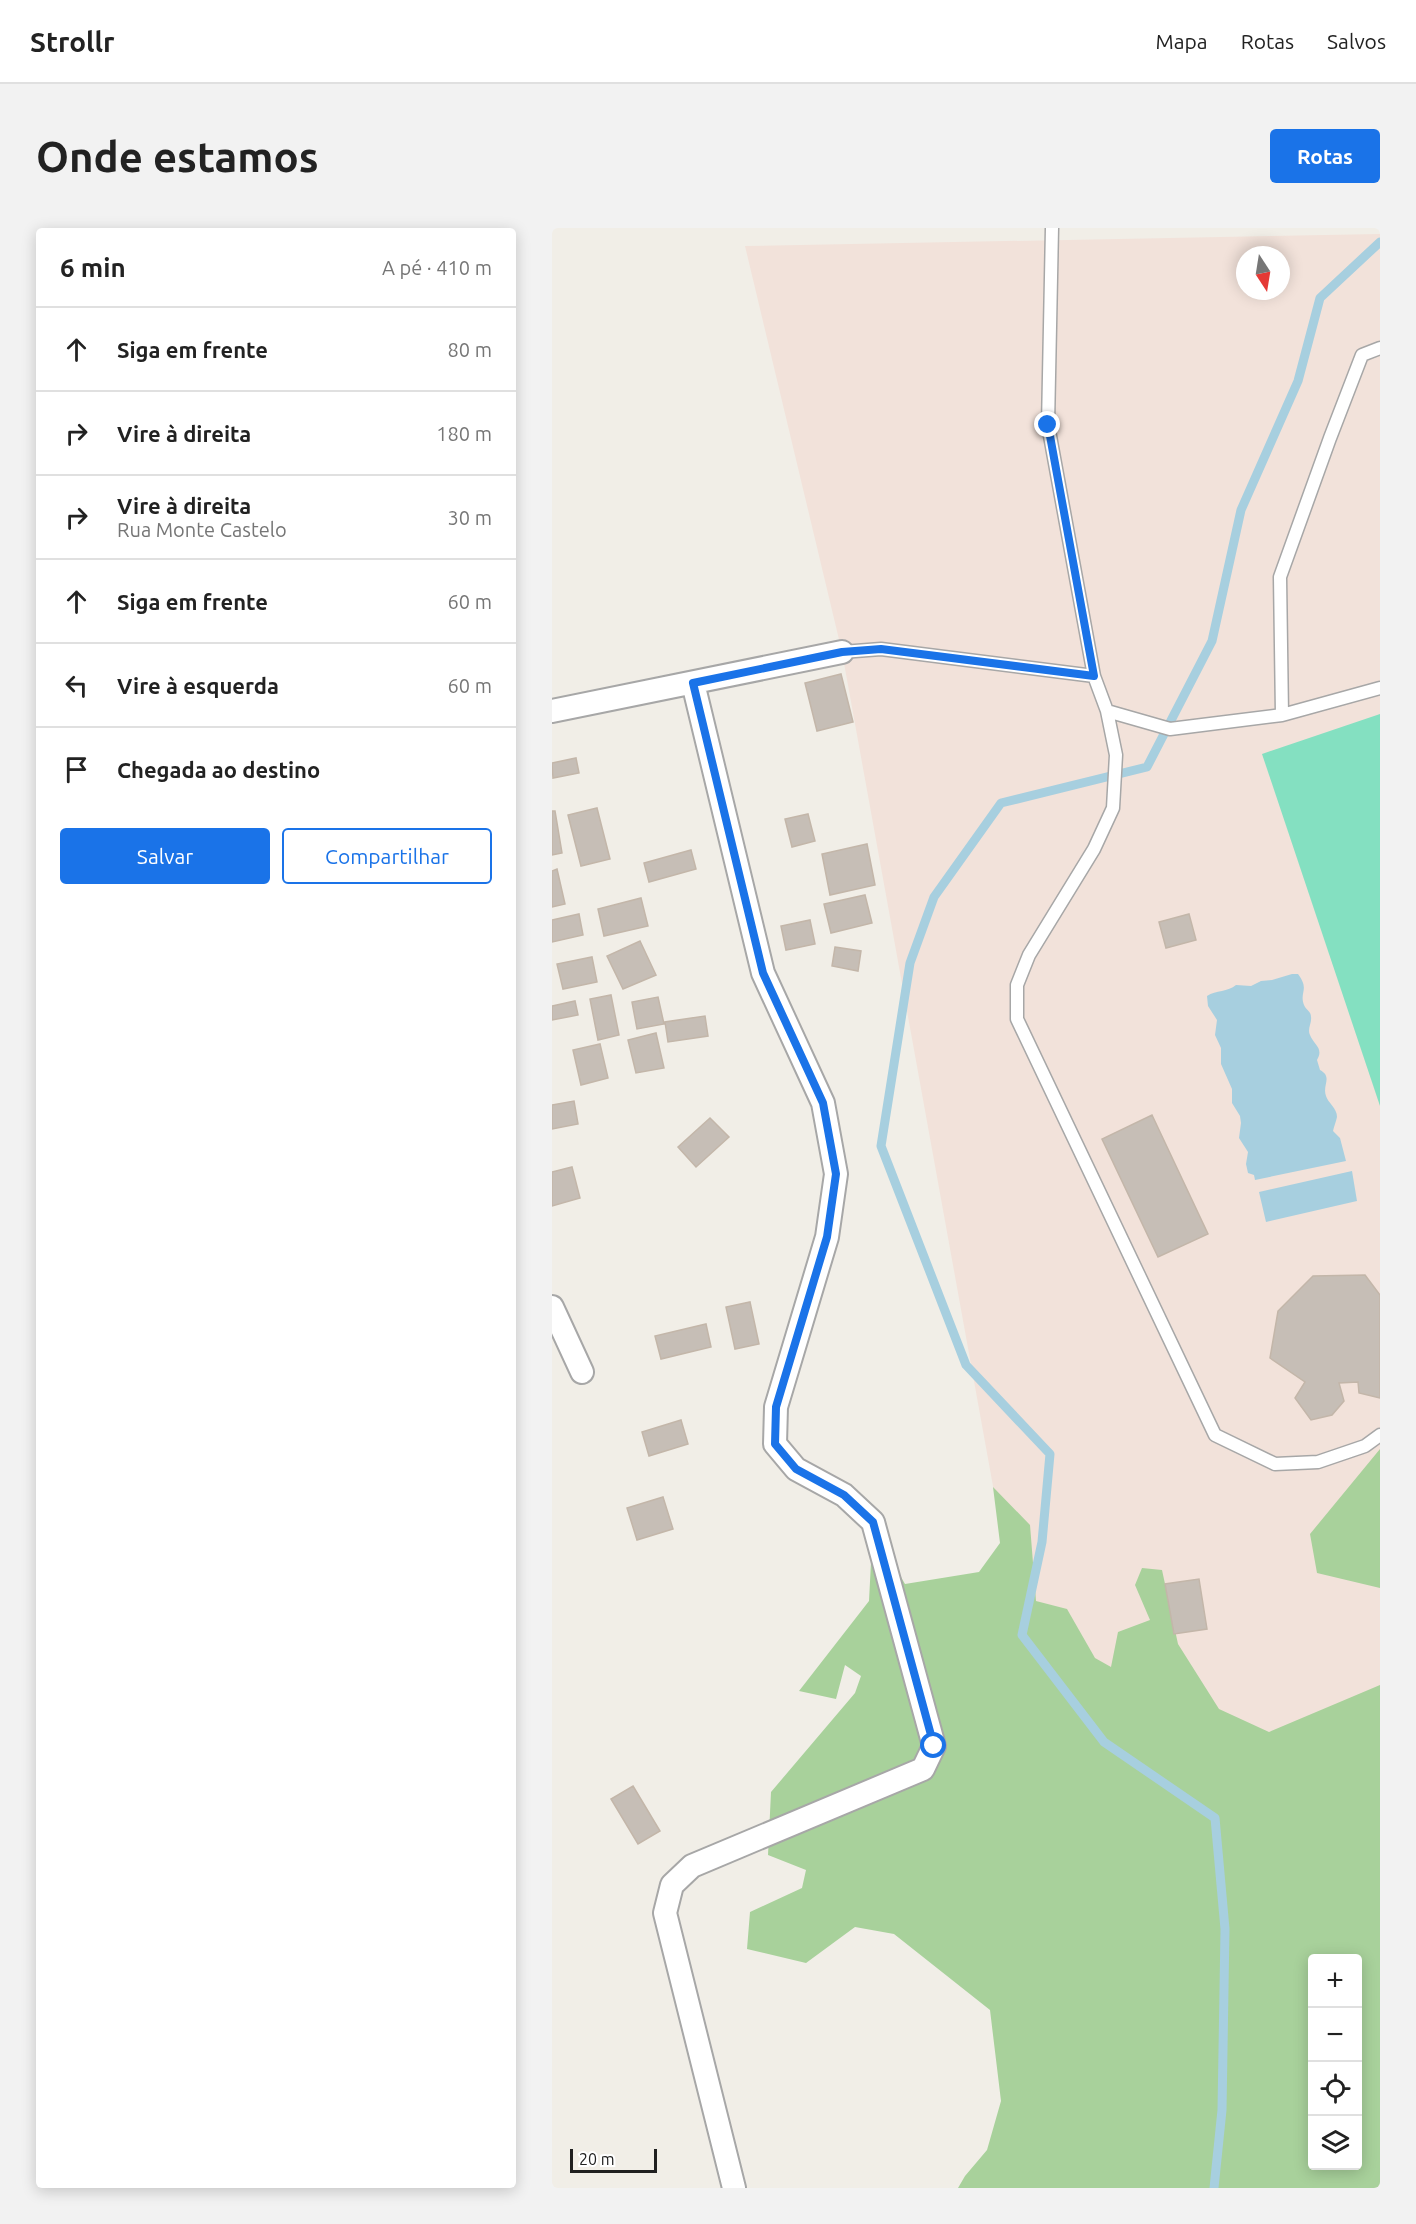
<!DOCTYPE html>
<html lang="pt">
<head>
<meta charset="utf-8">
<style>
	body { margin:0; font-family:Ubuntu,sans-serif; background:#f2f2f2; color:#222 }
	.controls { position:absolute; right:18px; bottom:18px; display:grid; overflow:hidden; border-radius:6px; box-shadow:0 3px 15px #0003 }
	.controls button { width:54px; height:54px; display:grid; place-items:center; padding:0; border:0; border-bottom:2px solid #e0e0e0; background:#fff; color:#222; font:30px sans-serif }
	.compass { position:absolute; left:684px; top:18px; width:54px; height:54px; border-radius:50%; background:#fff; box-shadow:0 3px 15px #0003; rotate:168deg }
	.scale { position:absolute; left:18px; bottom:15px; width:87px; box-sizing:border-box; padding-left:6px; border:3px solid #202020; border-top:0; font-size:16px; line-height:21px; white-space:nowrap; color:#202020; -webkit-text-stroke:4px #fff; paint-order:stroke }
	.stop { position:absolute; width:18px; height:18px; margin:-14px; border:4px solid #1a73e8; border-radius:50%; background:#fff }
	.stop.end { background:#1a73e8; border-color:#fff; box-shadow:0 2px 6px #0008 }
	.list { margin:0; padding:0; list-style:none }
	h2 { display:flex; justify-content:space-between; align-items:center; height:78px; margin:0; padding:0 24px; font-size:26px }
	h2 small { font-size:20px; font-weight:400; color:#767676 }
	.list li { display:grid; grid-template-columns:39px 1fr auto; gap:18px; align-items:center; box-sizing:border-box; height:84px; padding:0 24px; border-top:2px solid #e0e0e0 }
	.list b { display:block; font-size:22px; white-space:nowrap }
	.list p { margin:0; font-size:20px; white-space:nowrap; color:#767676 }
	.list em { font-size:20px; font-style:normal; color:#767676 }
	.actions { display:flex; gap:12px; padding:18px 24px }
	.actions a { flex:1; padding:14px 0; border:2px solid #1a73e8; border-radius:6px; text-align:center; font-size:21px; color:#1a73e8 }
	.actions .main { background:#1a73e8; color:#fff }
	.icon { flex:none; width:33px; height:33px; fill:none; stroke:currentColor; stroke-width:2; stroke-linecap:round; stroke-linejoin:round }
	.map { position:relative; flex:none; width:828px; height:1960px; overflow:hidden; border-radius:6px }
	header { display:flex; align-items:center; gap:36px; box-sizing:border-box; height:84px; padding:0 30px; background:#fff; border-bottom:2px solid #e0e0e0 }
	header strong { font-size:28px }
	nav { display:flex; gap:33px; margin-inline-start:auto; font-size:21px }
	.intro { display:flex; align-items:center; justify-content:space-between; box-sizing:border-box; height:144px; padding:0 36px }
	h1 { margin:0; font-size:42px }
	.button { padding:15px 27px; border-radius:6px; background:#1a73e8; color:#fff; font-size:21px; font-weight:700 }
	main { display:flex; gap:36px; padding:0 36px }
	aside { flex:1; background:#fff; border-radius:6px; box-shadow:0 3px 15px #0003 }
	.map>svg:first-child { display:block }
	.military { fill:#f2e2da; fill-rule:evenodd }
	.forest { fill:#a8d19b; fill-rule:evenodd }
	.pitch { fill:#84e0c1 }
	.water { fill:#a7cfdf }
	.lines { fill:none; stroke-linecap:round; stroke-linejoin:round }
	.stream { stroke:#a7cfdf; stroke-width:9 }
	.building { fill:#c6beb6; stroke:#c3b6a9; stroke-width:1.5 }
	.lane-casing { stroke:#a7a7a7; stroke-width:15 }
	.street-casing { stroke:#a7a7a7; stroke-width:26 }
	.lane { stroke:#fff; stroke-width:12 }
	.street { stroke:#fff; stroke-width:22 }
	.route { stroke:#1a73e8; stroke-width:8 }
</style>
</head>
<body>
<header>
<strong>Strollr</strong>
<nav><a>Mapa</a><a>Rotas</a><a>Salvos</a></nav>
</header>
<div class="intro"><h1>Onde estamos</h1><a class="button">Rotas</a></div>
<main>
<aside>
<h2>6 min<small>A pé · 410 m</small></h2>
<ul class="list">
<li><svg class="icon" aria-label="ahead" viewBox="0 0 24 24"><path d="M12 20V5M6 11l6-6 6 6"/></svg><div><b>Siga em frente</b></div><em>80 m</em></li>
<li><svg class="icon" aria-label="right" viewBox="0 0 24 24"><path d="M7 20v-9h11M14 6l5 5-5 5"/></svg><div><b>Vire à direita</b></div><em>180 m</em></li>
<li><svg class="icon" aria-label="right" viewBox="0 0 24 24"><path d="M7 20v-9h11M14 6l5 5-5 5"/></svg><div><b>Vire à direita</b><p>Rua Monte Castelo</p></div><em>30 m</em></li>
<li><svg class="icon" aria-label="ahead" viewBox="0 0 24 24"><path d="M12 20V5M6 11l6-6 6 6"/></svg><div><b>Siga em frente</b></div><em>60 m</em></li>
<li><svg class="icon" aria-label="left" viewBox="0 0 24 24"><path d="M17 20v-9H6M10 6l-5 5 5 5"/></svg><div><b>Vire à esquerda</b></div><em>60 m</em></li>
<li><svg class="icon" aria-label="arrive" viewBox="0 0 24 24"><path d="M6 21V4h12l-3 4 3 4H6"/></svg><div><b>Chegada ao destino</b></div></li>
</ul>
<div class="actions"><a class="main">Salvar</a><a>Compartilhar</a></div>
</aside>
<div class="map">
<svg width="828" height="1960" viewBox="0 0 828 1960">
	<rect width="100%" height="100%" fill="#f1eee7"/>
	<path class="military" d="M828,6v1855l-22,-131h-46l-197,202 -273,-1508 -97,-406zM693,27h36v36h-36z"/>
	<path class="forest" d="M828,1221v139l-63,-15 -7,-39z
		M441,1259l37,38 6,76 31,8 28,49 16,9 7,-35 32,-12 -15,-35 7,-17 20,2 16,74 41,65 50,23 111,-47v503h-422l7,-12 22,-26 14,-49 -11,-91 -96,-76 -39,-7 -49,36 -59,-14 3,-37 52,-24 4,-18 -38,-15 3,-63 84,-99 6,-17 -16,-11 -9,34 -37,-8 70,-90 2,-39 15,-11 19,33 74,-12 21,-29zM760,1730h46v208h-46z"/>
	<path class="pitch" d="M828,486v392l-118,-352z"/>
	<path class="water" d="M740,746h6c12,16 1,18 6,31 2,5 7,6 7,12 1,6 -4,12 -1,18 4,10 14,13 7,25l3,10c13,7 2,15 6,26 2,7 11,12 11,21 -1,5 -3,9 -4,14l7,7 6,23 -91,19 -1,-5 -6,-2 -2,-9 2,-12 -9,-14 2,-15 -1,-7 -8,-13v-14l-11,-25v-16l-6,-13 2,-15 -9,-14 -1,-10c9,-6 21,-4 29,-11l15,1 10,-5 11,-1z
		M800,943l5,30 -91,21 -7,-30z"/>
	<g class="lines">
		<path class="stream" d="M662,1960l8,-78 3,-181 -10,-111 -111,-76 -82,-107 20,-93 8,-88 -84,-89 -85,-219 29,-183 24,-66 67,-94 146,-36 65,-126 29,-131 57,-129 22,-83 60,-56"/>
	</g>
	<path class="building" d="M289,446l12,48 -36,9 -12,-48z
		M24,530l3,15 -26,5 -1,-15z
		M45,580l13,51 -29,7 -13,-51z
		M0,583h3l7,42 -10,2z
		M256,586l7,27 -23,6 -7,-28z
		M315,616l8,41 -45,10 -8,-41z
		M139,622l5,19 -47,13 -5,-19z
		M5,641l8,35 -13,3v-36z
		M313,667l7,28 -41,10 -7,-29z
		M89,670l7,28 -44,10 -6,-27z
		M27,686l4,21 -31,7v-22z
		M637,686l7,26 -30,8 -7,-26z
		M258,692l5,24 -29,6 -5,-24z
		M88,713l16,34 -33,14 -16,-33z
		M283,719l26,4 -3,20 -26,-5z
		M40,729l5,25 -34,7 -6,-25z
		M59,767l8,40 -21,5 -8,-41z
		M106,769l6,27 -27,5 -5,-27z
		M23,773l3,14 -26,5v-14z
		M153,788l3,20 -40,6 -3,-20z
		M104,805l8,35 -28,5 -8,-33z
		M48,816l8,34 -27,7 -8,-35z
		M22,873l4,23 -26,5v-24z
		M600,887l56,119 -50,23 -56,-118z
		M158,890l19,19 -33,30 -18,-20z
		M20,939l8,31 -28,8v-34z
		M813,1047l15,20v103l-21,-5 -1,-11 -19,1 5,18 -12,14 -21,5 -16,-22 10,-16 -35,-24 8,-47 35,-35z
		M198,1074l9,42 -24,5 -9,-42z
		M154,1096l5,23 -50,12 -6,-23z
		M129,1192l7,24 -39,12 -7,-24z
		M111,1269l10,32 -36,11 -10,-32z
		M647,1351l8,50 -33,5 -9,-50z
		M81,1558l27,45 -22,13 -27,-45z"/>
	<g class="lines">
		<defs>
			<path id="lane" d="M500,0l-4,197 46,251 13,35 9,44 -3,53 -19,41 -65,106 -12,30v34l198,416 60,29 43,-2 47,-16 15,-11
				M290,424l39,-3 213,27
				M555,483l63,18 112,-14 -2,-138 50,-139 32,-83 18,-7
				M730,487l98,-27"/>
			<path id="street" d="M141,455l70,290 60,130 13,71 -9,63 -51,170 -1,37 21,25 48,26 29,27 61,224 -11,23 -231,97 -20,19 -7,28 69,275
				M0,483l290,-59
				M0,1079l30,65"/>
		</defs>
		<use href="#lane" class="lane-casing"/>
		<use href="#street" class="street-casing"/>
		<use href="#lane" class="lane"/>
		<use href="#street" class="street"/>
	</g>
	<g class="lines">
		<path class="route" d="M382,1518l-61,-224 -29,-27 -48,-26 -21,-25 1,-37 51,-170 9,-63 -13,-71 -60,-130 -70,-290 149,-31 39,-3 213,27 -46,-251"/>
	</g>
</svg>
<div class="controls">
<button>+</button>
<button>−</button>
<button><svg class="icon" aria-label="locate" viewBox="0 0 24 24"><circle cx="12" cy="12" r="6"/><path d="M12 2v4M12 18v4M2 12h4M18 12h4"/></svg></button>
<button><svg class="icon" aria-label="layers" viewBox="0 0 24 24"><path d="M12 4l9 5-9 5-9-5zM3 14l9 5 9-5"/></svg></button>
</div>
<svg class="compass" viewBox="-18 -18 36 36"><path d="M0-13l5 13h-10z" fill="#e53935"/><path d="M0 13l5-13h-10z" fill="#767676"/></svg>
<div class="scale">20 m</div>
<div class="stop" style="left:382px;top:1518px"></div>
<div class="stop end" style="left:496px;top:197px"></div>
</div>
</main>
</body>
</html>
